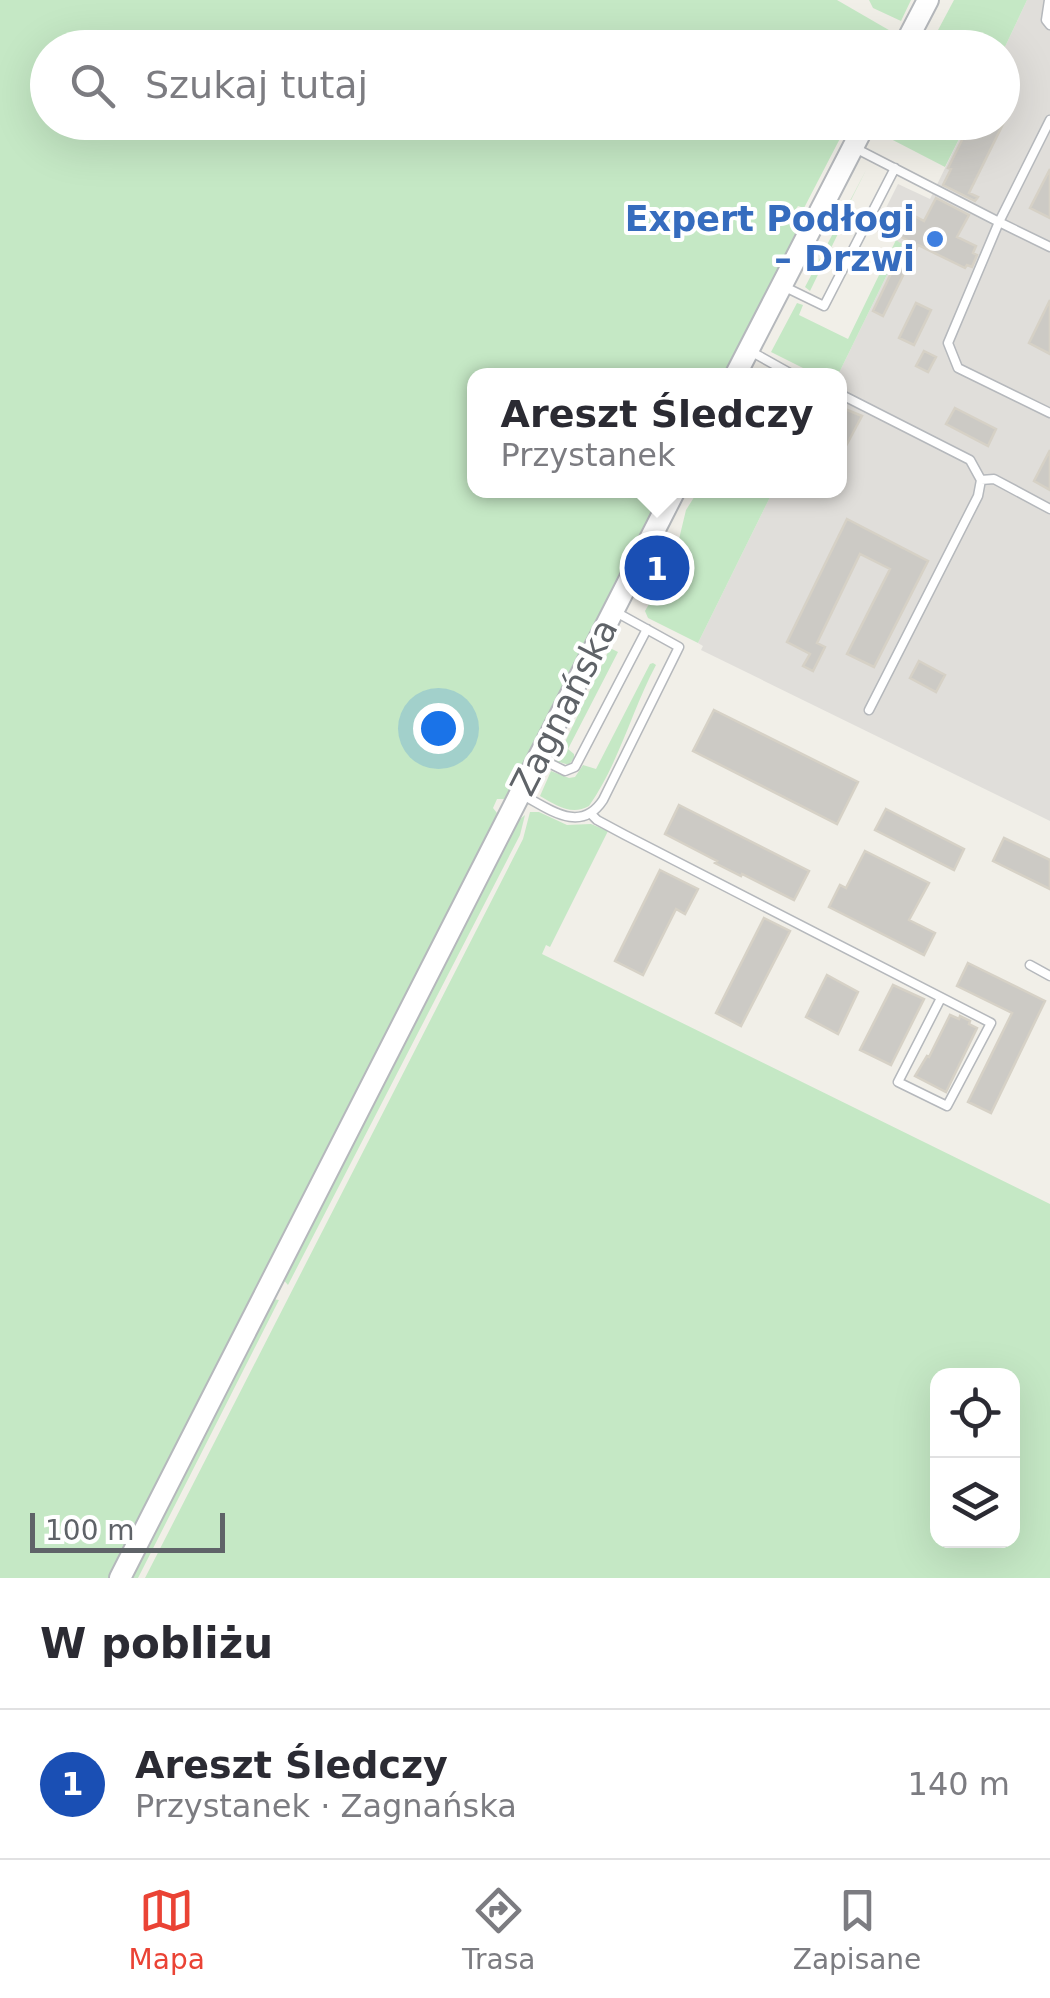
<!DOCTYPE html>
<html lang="pl">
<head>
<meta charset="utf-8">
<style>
	body { margin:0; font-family:"DejaVu Sans",sans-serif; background:#f7f7f7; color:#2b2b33 }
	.controls { position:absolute; right:30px; bottom:30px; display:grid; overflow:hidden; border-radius:20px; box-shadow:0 10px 40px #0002 }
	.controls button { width:90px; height:90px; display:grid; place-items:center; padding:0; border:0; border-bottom:2px solid #e1e1e2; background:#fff; color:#2b2b33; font:50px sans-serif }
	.scale { position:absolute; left:30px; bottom:25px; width:195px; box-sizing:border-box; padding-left:10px; border:5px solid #5f6368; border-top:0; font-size:28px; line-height:35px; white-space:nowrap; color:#5f6368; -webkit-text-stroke:8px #fff; paint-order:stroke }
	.you { position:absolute; left:438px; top:728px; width:35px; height:35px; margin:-25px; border:8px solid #fff; border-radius:50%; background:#1a73e8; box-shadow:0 0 0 15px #1a73e833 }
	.badge { display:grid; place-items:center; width:65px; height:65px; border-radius:50%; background:#ea4335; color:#fff; font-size:32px; font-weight:700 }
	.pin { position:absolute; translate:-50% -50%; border:5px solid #fff; box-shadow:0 2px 10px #0006 }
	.popup { position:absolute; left:467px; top:368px; width:380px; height:130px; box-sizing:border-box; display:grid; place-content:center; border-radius:20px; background:#fff; filter:drop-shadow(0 2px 8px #0005); font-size:32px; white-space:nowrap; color:#7c7c81 }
	.popup b { font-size:38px; color:#2b2b33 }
	.popup::after { content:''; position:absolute; left:50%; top:100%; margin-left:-20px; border:20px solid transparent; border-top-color:#fff }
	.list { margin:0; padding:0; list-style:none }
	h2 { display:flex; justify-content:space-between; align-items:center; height:130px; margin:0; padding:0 40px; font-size:42px }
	h2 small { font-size:32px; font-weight:400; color:#7c7c81 }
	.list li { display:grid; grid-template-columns:65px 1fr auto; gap:30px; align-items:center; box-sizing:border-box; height:150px; padding:0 40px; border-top:2px solid #e1e1e2 }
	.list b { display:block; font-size:38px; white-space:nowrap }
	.list p { margin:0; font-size:32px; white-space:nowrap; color:#7c7c81 }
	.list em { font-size:32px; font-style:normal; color:#7c7c81 }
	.icon { flex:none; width:55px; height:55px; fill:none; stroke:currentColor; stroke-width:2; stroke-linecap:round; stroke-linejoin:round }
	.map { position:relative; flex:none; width:1050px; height:1578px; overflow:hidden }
	.search { position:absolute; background:#fff; box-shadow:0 10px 40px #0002; left:30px; right:30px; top:30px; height:110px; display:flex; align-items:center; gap:25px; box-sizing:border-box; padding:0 35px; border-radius:55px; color:#7c7c81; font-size:38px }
	.sheet { height:280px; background:#fff }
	nav { display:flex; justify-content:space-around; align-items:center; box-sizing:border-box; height:140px; border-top:2px solid #e1e1e2; background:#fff; font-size:28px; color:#7c7c81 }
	nav a { display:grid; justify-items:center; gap:5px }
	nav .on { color:#ea4335 }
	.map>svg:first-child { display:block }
	.industrial { fill:#e0deda }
	.green { fill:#c5e8c5; fill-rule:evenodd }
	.building { fill:#cccac5; stroke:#d6d1c6; stroke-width:2.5 }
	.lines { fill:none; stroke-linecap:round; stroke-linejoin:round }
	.service-casing { stroke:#b5b8bc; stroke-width:11 }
	.tertiary-casing { stroke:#b5b8bc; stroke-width:24 }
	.service { stroke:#fff; stroke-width:8 }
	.tertiary { stroke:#fff; stroke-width:20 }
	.shop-dot { fill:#3f7fe0; stroke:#fff; stroke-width:4 }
	.labels { text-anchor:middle; stroke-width:8; stroke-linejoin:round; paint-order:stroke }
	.shop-label { font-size:35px; font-weight:bold; fill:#366cbe; stroke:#fff; text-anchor:end }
	.street-label { font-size:35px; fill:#5f6368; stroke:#fff }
</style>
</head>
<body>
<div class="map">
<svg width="1050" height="1578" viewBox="0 0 1050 1578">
	<rect width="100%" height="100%" fill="#f1efe8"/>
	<path class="industrial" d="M1027,0h23v821l-349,-171 2,-4 -5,-3 75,-152 67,-1 -2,-115 64,-131 -27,-14 23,-46 32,15 37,-76 35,-1 1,-71z"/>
	<path class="green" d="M0,0h837l57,33 -7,15h-839v74l800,1 -44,85 -6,-2 -5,7 9,5 1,4 -80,153 -249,1v114l194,1 -161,304 -3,4h-7l-4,9 4,5 -2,7 -25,59 -358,699h-112z
		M869,0h42l-10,21 -28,-13z
		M954,0h73l-24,51 -1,-3 -73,-1z
		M891,123v-1l76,1 -22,44 -58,-30 -1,-4z
		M866,170l-15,30 3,1 -44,90 -5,-4z
		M896,240l6,4 -64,131h-21l-46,-23 26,-49 6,2 -4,10 49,24z
		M698,491h75l-75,152 -50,-25 -3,-7 29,-51 12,-50z
		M610,648l8,4 -50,97 6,5v4l-5,7 -13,-4z
		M653,663l3,2c-24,45 -37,98 -67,141 -18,10 -33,-1 -49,-10l11,-25 18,7 6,-1 8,-12 13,4 54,-105z
		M530,812h9l28,13 24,-1 17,7 -58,116 -4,-2 -4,9 508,250v374h-905l378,-739zM938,1376h74v164h-74z
		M525,815l-5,20 -232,450 -7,-8 208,-407 30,-50z
		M272,1299l7,1 -141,278h-11z"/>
	<path class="building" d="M971,122h33l-35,71 9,4 -3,4 -32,-16 8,-16 -3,-1z
		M1050,169v49l-20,-10z
		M936,198l33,17 -12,22 19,9 -3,7 4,2 -5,12 -5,-2 -2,3 -47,-23 -35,71 -10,-5 34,-71 -13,-7 2,-5 -5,-11 11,-1 3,-5 19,10z
		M1050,300v54l-21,-11z
		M916,303l15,7 -17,35 -15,-7z
		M924,351l12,6 -8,15 -12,-6z
		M840,407l22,9 -22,41z
		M955,408l41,21 -8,17 -42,-22z
		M1050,450v40l-16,-9z
		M847,519l81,42 -54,106 -27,-13 43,-85 -30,-15 -43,89 8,4 -12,24 -10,-5 7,-12 -23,-12z
		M919,661l26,14 -9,17 -26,-14z
		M714,710l144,72 -21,42 -144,-73z
		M679,805l130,66 -15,29 -52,-26 -1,2 -26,-13 2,-2 -52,-27z
		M886,809l78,40 -10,21 -79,-40z
		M1004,838l46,22v29l-57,-28z
		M865,851l64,32 -20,37 26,13 -11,22 -95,-48 11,-22 6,3z
		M660,870l38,19 -13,25 -9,-5 -33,66 -28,-14z
		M764,918l26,13 -49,95 -25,-13z
		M968,963l77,38 -54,112 -23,-11 44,-89 -55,-27z
		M827,975l31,17 -20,42 -32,-17z
		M893,985l31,14 -33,66 -31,-15z
		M950,1015l9,4 1,-3 10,5 -1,3 8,4 -31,64 -31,-16 12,-20 2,1z"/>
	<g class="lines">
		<defs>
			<path id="service" d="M1049,0l-3,20 4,5
				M1050,120l-51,102 51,25
				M853,147l146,75 -51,121 10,25 92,45
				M785,287l39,19 71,-138
				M752,352l43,24
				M840,394l130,66 11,20 -3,16 -109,214
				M981,480l13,-1 56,30
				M539,758l26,13 10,-4 72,-138
				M521,794c27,14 59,41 82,6l76,-153 -65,-36
				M591,814l6,6 28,15 366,188 -44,83 -49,-24 43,-84
				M1030,965l20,11"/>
			<path id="tertiary" d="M903,48l25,-48
				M735,376l131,-254
				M120,1578l555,-1088"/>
		</defs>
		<use href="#service" class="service-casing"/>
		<use href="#tertiary" class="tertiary-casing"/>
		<use href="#service" class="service"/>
		<use href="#tertiary" class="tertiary"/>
	</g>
	<circle class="shop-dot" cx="935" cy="239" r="10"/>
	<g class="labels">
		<g class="shop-label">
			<text x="915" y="231">Expert Podłogi<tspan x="915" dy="40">– Drzwi</tspan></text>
		</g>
		<g class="street-label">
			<text transform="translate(564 707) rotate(-63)" y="12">Zagnańska</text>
		</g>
	</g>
</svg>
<div class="controls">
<button><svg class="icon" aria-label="locate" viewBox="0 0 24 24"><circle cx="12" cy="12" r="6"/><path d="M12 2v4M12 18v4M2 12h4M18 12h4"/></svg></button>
<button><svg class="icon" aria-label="layers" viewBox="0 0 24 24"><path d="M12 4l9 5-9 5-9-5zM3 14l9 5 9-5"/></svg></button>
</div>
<div class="scale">100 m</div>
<div class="you"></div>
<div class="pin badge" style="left:657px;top:568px;background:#1a4fb4">1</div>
<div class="popup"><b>Areszt Śledczy</b>Przystanek</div>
<div class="search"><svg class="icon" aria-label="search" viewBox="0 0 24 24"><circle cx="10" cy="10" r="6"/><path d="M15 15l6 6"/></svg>Szukaj tutaj</div>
</div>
<section class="sheet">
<h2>W pobliżu<small></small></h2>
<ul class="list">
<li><span class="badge" style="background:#1a4fb4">1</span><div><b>Areszt Śledczy</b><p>Przystanek · Zagnańska</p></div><em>140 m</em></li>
</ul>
</section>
<nav>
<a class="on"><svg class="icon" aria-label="map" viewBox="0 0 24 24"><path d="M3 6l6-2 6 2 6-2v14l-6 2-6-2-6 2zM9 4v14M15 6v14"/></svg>Mapa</a>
<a><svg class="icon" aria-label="directions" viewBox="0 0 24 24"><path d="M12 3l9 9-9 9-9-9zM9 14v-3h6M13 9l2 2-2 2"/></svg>Trasa</a>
<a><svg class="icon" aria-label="saved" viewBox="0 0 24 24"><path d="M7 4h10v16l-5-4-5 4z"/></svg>Zapisane</a>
</nav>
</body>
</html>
